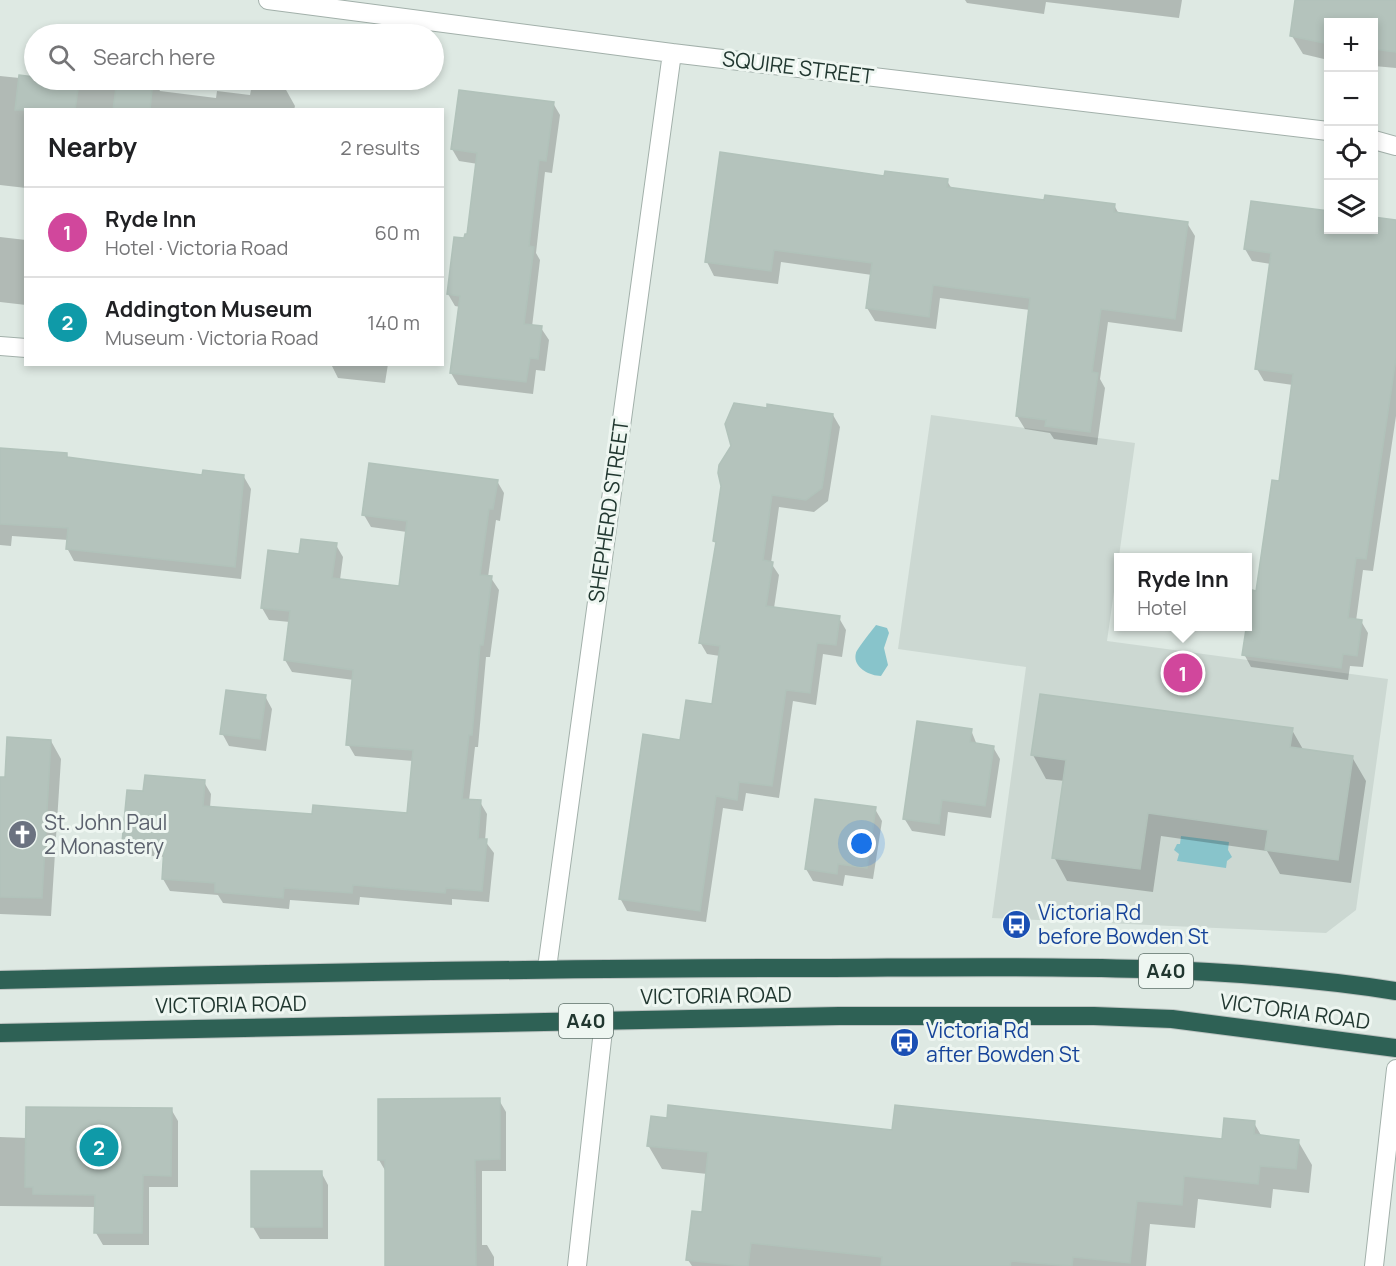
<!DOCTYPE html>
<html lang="en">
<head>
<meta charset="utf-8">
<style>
	body { margin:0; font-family:Manrope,sans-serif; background:#f6f6f6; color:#202124 }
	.controls { position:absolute; right:18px; top:18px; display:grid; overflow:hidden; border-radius:0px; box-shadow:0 3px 9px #0003 }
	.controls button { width:54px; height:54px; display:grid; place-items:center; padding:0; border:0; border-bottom:2px solid #e0e0e0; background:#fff; color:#202124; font:30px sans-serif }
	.you { position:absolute; left:862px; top:844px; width:21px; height:21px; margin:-15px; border:4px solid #fff; border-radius:50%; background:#1a73e8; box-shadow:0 0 0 9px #1a73e833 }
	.badge { display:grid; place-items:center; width:39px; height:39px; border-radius:50%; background:#7a483d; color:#fff; font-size:20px; font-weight:700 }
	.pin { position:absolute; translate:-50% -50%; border:3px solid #fff; box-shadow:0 2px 6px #0006 }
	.popup { position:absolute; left:1114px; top:553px; width:138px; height:78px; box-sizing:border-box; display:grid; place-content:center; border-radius:0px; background:#fff; filter:drop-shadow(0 2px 4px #0005); font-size:20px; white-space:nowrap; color:#757577 }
	.popup b { font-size:22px; color:#202124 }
	.popup::after { content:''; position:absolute; left:50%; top:100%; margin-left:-12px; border:12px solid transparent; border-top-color:#fff }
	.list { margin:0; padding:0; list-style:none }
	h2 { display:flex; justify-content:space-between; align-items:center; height:78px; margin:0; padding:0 24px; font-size:26px }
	h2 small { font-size:20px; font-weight:400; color:#757577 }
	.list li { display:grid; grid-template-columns:39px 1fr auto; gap:18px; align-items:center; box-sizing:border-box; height:90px; padding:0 24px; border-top:2px solid #e0e0e0 }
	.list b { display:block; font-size:22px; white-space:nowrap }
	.list p { margin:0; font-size:20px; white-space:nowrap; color:#757577 }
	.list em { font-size:20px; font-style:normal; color:#757577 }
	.icon { flex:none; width:33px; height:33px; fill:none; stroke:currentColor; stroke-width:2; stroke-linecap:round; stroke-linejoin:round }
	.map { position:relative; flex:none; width:1396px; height:1266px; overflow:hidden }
	.search { position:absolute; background:#fff; box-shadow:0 3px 9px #0003; left:24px; top:24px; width:420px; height:66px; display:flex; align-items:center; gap:15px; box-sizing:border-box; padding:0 21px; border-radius:33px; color:#757577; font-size:22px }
	.panel { position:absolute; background:#fff; box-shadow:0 3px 9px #0003; left:24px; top:108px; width:420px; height:258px; border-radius:0px }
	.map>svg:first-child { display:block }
	.built { fill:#ccd8d2 }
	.water { fill:#88c4cb }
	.shadow { fill:#0003 }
	.building { fill:#b4c3bc; stroke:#b1c2ba; stroke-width:1.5 }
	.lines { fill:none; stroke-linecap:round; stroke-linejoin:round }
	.minor-casing { stroke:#a2b0aa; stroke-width:20 }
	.highway-casing { stroke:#bcc3c1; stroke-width:20 }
	.minor { stroke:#fff; stroke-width:18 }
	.highway { stroke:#2e6155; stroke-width:18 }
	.labels { text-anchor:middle; stroke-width:6; stroke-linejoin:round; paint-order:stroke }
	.shield { fill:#eef6f1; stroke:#5e706a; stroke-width:1.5 }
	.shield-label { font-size:20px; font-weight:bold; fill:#213730 }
	.street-label { font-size:21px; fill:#213730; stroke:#eef6f1 }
	.worship-label { font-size:21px; fill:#5b616d; stroke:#eef6f1; text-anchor:start }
	.transit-label { font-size:21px; fill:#164399; stroke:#eef6f1; text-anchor:start }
</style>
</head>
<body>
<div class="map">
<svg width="1396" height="1266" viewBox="0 0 1396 1266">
	<rect width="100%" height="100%" fill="#dee9e3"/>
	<path class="built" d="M931,415l204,28 -28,198 281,38 -32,231 -30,23 -334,-15 34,-251 -128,-18z"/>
	<path class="water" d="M876,625l11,3 2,5 -5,15 4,17 -7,11c-12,0 -29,-9 -25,-23 1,-4 17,-24 20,-28z
		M1181,836l48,6 -1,8 4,7 -5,4 -1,7 -49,-7 2,-7 -5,-4 3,-6h3z"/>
	<path class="shadow" d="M965,0h217l-3,18 -133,-16 -2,12 -77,-11z
		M1297,0h99v68l-22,-2v-44h-46v38l-25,-6 -11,-18z
		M0,76l117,12 1,-8h36l6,11 56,7 1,-7 33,4 2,-11 33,4 10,18 -1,4h-268v78l-26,-3z
		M553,103l7,12 -8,58 -7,-1 -9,81 4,7 -8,67 9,1 8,12 -4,31 -9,-1 -3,24 -75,-9 -7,-12 9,-66 -5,-1 -7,-12 20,-58 10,-72 -19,-3 -7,-12z
		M885,177l62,4 5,8 93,13 69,3 5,9 68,9 8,13 -13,96 -74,-10 -8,57 5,9 -8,57 -43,-6 -4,-6 -25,-4 -8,-13 13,-106 -90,-12 -4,31 -61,-8 -8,-13 5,-33 -91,-13 -3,22 -64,-8 -7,-14z
		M1374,219l22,3v194l-23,155 -10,-1 -7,51h5l7,12 -5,34 -13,-1 -2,14 -97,-13 -7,-13 36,-171 13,-98 -29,-4 -7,-12 14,-105 -19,-3 -7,-12 83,-19h46z
		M0,237l26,3v65l-26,-3z
		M331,364h57l-3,19 -47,-5z
		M833,415l7,12 -12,74 -14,11 -35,-5 -8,56 8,12 -5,33 65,10 7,12 -4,27 -19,-3 -7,51 -23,-4 -14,97 -33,-5 -3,18 -20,-3 -17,114 -79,-11 -7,-13 62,-157 31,-36 7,-49 -13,-2 -7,-12 17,-97 -2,-4z
		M0,449l66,6 3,4 134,18h41l7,12 -10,90 -167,-18 -7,-13 1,-8 -56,-4 -1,10 -11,-1z
		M497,481l7,12 -4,28 -4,-1 -8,57 3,1 8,12 -9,67h-4l-8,90h-3l-6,54 11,1 7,12 -2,27 9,12 -5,49 -37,-3v6l-92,-8 -1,8 -69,-5 -1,9 -66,-6 -5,-8 -48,-4 -7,-12 2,-22 -34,-3 -7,-12 20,-49 60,-11 7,12 -1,14 103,8 95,-1 5,-54 -58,-5 -7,-12 6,-64 -62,-8 -7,-12 5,-38 -21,-2 -7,-12 38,-53 36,-10 7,12 -3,23 60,7 7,-55 -36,-5 -7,-12z
		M265,696l7,13 -6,42 -37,-5 -7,-13z
		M971,730l6,15 16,2 7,12 -9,59 -43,-6 -3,24 -33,-5 -8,-13z
		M1292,730l12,21 48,6 14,24 -15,102 -71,-9 -13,-23 -106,-15 -8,56 -86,-11 -13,-24 11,-76 -19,-2 -13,-24z
		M51,741l10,18 -10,157 -51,-2v-136l6,1z
		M875,809l7,12 -9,58 -28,-4 -2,11 -30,-5 -7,-12z
		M499,1100l7,12v59h-24v74h5l7,12v9h-107l-1,-94 -7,-12z
		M171,1109l7,12v66h-29v58h-46l-7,-12v-26l-96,-1v-69l27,1z
		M1254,1123l8,14 36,4 14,24 -3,28 -36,-4 -2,19 -73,-9 -3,29 -45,-4 -4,42h-454l-4,-6 15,-46 4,-40 -45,-5 -14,-24 246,-14 329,9z
		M321,1172l7,13v54h-68l-7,-12z"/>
	<path class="building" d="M1295,0h101v52l-22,-3v-27h-45v22l-39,-8z
		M19,75l15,2v3l45,2 -4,28h-60z
		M117,80h36l-3,30h-37z
		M459,90l95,12 -8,59 -7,-1 -10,86 5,1 -10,77 18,2 -4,33 -8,-1 -4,24 -76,-9 10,-77 -13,-2 7,-57 10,1 1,-4h2l10,-81 -26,-4z
		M720,152l164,24 1,-5 63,8 -1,8 97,13 1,-5 70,9 -1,8 74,10 -13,97 -74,-10 -9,63 6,1 -8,59 -45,-6 1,-6 -30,-4 14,-118 -97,-13 -4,32 -63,-9 6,-45 -98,-13 -3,21 -66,-9z
		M1251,201l78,10v19h45v-13l22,3v138l-30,201 -10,-1 -8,60 14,2 -5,36 -14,-2 -2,14 -99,-13 10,-65 4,1 16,-111 7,1 14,-107 -38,-5 16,-116 -27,-4z
		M734,403l33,5v-4l66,10 -11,74 -16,12 -34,-5 -9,65 10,2 -7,44 74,10 -4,29 -19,-2 -7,50 -24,-3 -14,96 -33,-4 -2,18 -21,-4 -16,115 -81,-12 24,-165 37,6 6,-40 26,4 8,-58 -21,-3 17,-101 -3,-1 8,-55 -3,-13 1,-8 12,-19 -6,-22z
		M0,448l67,5v4l135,18 1,-5 41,5 -9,92 -169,-18 2,-21 -68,-4z
		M369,463l129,17 -5,29h-4l-9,66 12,1 -9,69h-3l-8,90h-3l-7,64 19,1 -3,39h9l-5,52 -36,-3 -1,5 -92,-8 -1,8 -68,-5 -1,10 -68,-6v-9l-53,-4 2,-33 -42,-4 5,-52 16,1 2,-16 60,5 -2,26 109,8 1,-9 94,8 6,-63 -67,-5 7,-75 -69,-10 6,-49 -29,-3 7,-58 31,4 2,-15 36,4 -5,35 67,8 8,-65 -45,-6z
		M226,690l40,5 -6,44 -40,-5z
		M1040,694l253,34 -3,19 63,9 -15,104 -73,-10 3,-20 -120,-17 -8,56 -88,-11 14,-98 -35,-5z
		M917,721l55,8 -2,13 24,4 -9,60 -43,-6 -3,24 -36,-5z
		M7,737l44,3 -9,158 -42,-1v-120h5z
		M815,799l61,8 -9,61 -29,-4 -1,10 -32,-5z
		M500,1098v61l-25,1 1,106h-91v-106h-7v-61z
		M668,1105l224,25 3,-25 327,34 2,-21 31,3 -1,13 45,6 -3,29 -36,-3 -2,18 -74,-8 -2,29 -45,-4 -7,62 -57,-6 -1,9 -61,-5 -1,5h-129l1,-9 -131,-14 -3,23h-6l-56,-6 6,-49 10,1 6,-60 -61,-6 4,-30 16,2z
		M26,1107l146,1 -1,68 -28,-1 -1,58h-48l1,-38 -62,-1v-7h-8z
		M251,1171h71v56h-71z"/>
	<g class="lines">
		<defs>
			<path id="minor" d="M268,0l404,53 656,78
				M1374,140l22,6
				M0,346l26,2
				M547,968l125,-915
				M577,1266l27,-245
				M1374,1266l22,-197"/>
			<path id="highway" d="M0,980c276,-7 552,-12 828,-12 189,-1 381,-6 568,23
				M0,1033l839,-17h255l78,3 224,29"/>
		</defs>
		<use href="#minor" class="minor-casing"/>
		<use href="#highway" class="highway-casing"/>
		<use href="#minor" class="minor"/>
		<use href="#highway" class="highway"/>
	</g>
	<defs>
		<symbol id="church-disc" viewBox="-11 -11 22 22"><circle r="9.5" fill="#6b7280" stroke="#eef6f1"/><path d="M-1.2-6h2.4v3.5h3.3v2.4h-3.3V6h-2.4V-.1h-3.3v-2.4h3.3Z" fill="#fff"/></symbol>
		<symbol id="bus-disc" viewBox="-11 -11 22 22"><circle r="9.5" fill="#1a4fb4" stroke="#eef6f1"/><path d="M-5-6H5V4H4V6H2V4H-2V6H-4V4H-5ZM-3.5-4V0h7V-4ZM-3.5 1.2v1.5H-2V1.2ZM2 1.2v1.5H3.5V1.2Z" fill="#fff"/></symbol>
	</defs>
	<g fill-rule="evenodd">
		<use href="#church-disc" x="6" y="818" width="33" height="33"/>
		<use href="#bus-disc" x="1000" y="908" width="33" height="33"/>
		<use href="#bus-disc" x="888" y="1026" width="33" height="33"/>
	</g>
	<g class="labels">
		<g class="shield">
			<rect x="1139" y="954" width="54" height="34" rx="4.5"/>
			<rect x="559" y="1004" width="54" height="34" rx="4.5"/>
		</g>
		<g class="shield-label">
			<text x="1166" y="978">A40</text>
			<text x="586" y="1028">A40</text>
		</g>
		<g class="street-label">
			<text transform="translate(798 68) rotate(7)" y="7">SQUIRE STREET</text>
			<text transform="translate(609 511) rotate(-82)" y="7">SHEPHERD STREET</text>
			<text transform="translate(716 996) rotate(-1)" y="7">VICTORIA ROAD</text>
			<text transform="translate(231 1005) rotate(-1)" y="7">VICTORIA ROAD</text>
			<text transform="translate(1295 1012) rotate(8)" y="7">VICTORIA ROAD</text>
		</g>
		<g class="worship-label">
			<text x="44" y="830">St. John Paul<tspan x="44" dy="24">2 Monastery</tspan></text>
		</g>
		<g class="transit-label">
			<text x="1038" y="920">Victoria Rd<tspan x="1038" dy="24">before Bowden St</tspan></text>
			<text x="926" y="1038">Victoria Rd<tspan x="926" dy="24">after Bowden St</tspan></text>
		</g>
	</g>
</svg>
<div class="controls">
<button>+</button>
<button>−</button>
<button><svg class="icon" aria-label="locate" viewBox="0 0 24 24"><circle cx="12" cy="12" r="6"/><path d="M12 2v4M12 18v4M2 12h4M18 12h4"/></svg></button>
<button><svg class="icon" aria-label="layers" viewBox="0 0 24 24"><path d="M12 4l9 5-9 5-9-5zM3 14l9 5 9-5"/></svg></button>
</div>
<div class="you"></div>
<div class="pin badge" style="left:1183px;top:673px;background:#d1479c">1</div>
<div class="popup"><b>Ryde Inn</b>Hotel</div>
<div class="pin badge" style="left:99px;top:1147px;background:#0f9aa8">2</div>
<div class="search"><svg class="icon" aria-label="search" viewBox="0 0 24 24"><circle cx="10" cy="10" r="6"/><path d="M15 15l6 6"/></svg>Search here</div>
<section class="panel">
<h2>Nearby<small>2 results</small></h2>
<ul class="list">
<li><span class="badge" style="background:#d1479c">1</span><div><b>Ryde Inn</b><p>Hotel · Victoria Road</p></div><em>60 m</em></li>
<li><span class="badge" style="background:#0f9aa8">2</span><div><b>Addington Museum</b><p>Museum · Victoria Road</p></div><em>140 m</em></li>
</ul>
</section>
</div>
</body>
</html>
